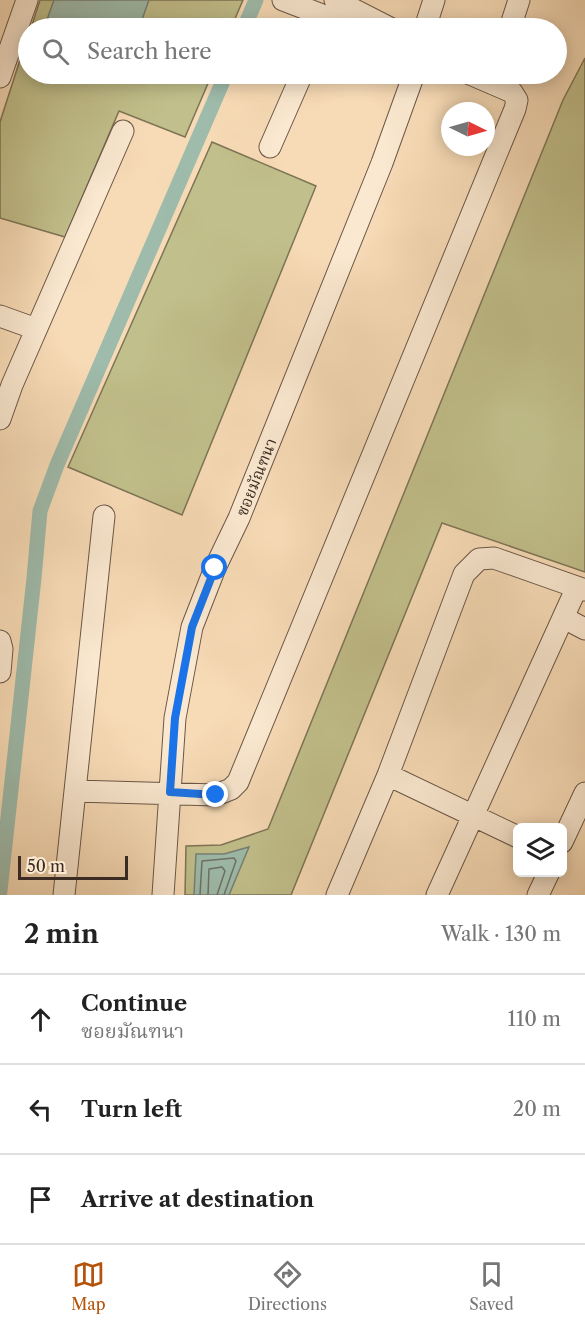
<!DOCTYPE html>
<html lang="en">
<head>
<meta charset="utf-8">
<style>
	body { margin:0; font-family:"Libre Caslon Text","Noto Serif Thai",serif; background:#f6f6f6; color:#222 }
	.controls { position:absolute; right:18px; bottom:18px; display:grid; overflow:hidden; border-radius:9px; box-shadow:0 3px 15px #0003 }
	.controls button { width:54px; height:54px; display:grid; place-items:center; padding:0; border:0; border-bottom:2px solid #e0e0e0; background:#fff; color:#222; font:30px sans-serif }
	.compass { position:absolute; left:441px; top:102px; width:54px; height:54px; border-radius:50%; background:#fff; box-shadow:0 3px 15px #0003; rotate:95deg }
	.scale { position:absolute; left:18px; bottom:15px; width:110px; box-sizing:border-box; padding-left:6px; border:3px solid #3c2b23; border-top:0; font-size:16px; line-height:21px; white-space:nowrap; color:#3c2b23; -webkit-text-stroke:4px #fae8d0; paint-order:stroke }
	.stop { position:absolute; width:18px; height:18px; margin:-14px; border:4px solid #1a73e8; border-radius:50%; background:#fff }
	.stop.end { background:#1a73e8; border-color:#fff; box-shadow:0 2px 6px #0008 }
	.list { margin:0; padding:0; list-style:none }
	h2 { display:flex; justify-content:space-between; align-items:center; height:78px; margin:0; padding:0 24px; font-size:26px }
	h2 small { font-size:20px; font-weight:400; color:#767676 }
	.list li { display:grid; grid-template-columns:39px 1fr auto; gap:18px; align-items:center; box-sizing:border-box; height:90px; padding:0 24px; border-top:2px solid #e0e0e0 }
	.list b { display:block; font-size:22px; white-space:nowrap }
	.list p { margin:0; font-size:20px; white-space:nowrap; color:#767676 }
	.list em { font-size:20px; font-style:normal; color:#767676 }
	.icon { flex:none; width:33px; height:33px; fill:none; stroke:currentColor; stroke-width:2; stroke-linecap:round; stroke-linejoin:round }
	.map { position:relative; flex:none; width:585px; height:895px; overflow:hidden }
	.search { position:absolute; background:#fff; box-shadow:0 3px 15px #0003; left:18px; right:18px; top:18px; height:66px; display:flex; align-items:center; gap:15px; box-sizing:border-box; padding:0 21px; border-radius:33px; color:#767676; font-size:22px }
	.sheet { height:348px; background:#fff }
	nav { display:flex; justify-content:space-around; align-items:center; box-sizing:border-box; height:84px; border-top:2px solid #e0e0e0; background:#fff; font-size:16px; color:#767676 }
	nav a { display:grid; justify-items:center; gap:3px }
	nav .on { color:#b45309 }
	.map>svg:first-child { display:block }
	.green { fill:#c1bf8b; stroke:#7e7557; stroke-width:1.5 }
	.water { fill:#9ebbab; stroke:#778175; stroke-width:1.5 }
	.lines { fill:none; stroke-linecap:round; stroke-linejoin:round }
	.shore { stroke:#6d7367; stroke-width:1.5 }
	.canal { stroke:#9ebbab; stroke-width:15 }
	.minor-casing { stroke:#6b5748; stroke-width:23 }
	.minor { stroke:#fae8d0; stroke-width:21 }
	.route { stroke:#1a73e8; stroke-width:8 }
	.labels { text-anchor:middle; stroke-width:4.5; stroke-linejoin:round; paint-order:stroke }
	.street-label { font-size:16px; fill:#3c2b23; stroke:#fae8d0 }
</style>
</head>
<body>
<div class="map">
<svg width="585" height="895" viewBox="0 0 585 895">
	<rect width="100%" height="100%" fill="#f7dbb6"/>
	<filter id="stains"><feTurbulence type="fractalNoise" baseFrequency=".00333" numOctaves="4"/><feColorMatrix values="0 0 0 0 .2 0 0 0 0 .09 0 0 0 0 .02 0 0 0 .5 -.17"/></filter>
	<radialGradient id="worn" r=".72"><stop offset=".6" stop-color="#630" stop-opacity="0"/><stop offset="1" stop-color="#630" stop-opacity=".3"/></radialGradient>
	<path class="green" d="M40,0h203l-12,28h-200z
		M28,35v39h184l-27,63 -66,-26 -54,126 -65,-19v-96z
		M585,58v514l-143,-49 -151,372h-106l1,-49 35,-1 47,-16 295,-729z
		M212,142l104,44 -134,329 -114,-48z"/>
	<path class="water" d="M54,0h95l-10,28h-95z
		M249,847l-20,48h-35l2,-41h28z"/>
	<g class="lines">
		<path class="shore" d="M200,895l2,-34 32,-3 2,3 -12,34
			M208,895l1,-26 13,-2 3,4 -8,24"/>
		<path class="canal" d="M244,28l12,-28
			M0,891l34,-313 6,-67 17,-46 169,-391"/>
		<defs>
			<path id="minor" d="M283,0l73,28
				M335,0l55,28
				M425,28l9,-28
				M510,28l9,-28
				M0,77l27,-77
				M270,147l32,-73
				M0,316l36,13
				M0,419l12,-34 111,-254
				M564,618l21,11
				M0,641l2,8 -2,23
				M388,775l130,62
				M75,791l141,4 15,-6 7,-7 277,-673 2,-9 -5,-8 -42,-18
				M562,842l23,-49
				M64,895l40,-379
				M163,895l12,-177 17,-91 23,-59 24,-50 143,-355 32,-89
				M337,895l51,-120 76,-201 15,-15 15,-1 91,32
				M437,895l140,-308
				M538,895l11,-23"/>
		</defs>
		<use href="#minor" class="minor-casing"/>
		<use href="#minor" class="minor"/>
	</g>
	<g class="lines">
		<path class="route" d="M215,568l-23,59 -17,91 -5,74 46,3"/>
	</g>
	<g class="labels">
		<g class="street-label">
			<text transform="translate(256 477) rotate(-68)" y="6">ซอยมัณฑนา</text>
		</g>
	</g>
	<rect width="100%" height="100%" filter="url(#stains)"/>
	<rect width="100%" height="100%" fill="url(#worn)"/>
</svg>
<div class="controls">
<button><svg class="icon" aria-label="layers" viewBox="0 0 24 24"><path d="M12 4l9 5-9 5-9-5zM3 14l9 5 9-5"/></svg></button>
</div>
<svg class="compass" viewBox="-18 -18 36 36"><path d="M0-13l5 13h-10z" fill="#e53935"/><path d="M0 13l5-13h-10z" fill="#767676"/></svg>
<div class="scale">50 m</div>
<div class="stop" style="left:215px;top:568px"></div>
<div class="stop end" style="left:216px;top:795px"></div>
<div class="search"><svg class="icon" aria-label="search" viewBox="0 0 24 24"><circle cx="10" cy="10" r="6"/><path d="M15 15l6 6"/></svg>Search here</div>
</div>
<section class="sheet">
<h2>2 min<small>Walk · 130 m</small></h2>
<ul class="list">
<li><svg class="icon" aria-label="ahead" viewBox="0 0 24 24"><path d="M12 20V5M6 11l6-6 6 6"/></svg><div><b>Continue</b><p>ซอยมัณฑนา</p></div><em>110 m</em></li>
<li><svg class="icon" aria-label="left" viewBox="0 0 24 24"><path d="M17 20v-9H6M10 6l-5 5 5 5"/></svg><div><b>Turn left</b></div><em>20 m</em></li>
<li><svg class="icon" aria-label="arrive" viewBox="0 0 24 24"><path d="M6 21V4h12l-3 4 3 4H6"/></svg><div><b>Arrive at destination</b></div></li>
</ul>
</section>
<nav>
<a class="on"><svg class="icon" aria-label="map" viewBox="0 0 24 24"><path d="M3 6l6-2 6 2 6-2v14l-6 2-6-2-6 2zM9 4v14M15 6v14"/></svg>Map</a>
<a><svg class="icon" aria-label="directions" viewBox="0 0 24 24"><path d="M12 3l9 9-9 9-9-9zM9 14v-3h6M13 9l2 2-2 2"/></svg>Directions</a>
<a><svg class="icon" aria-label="saved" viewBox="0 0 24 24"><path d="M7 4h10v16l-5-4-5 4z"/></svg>Saved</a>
</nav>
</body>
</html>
